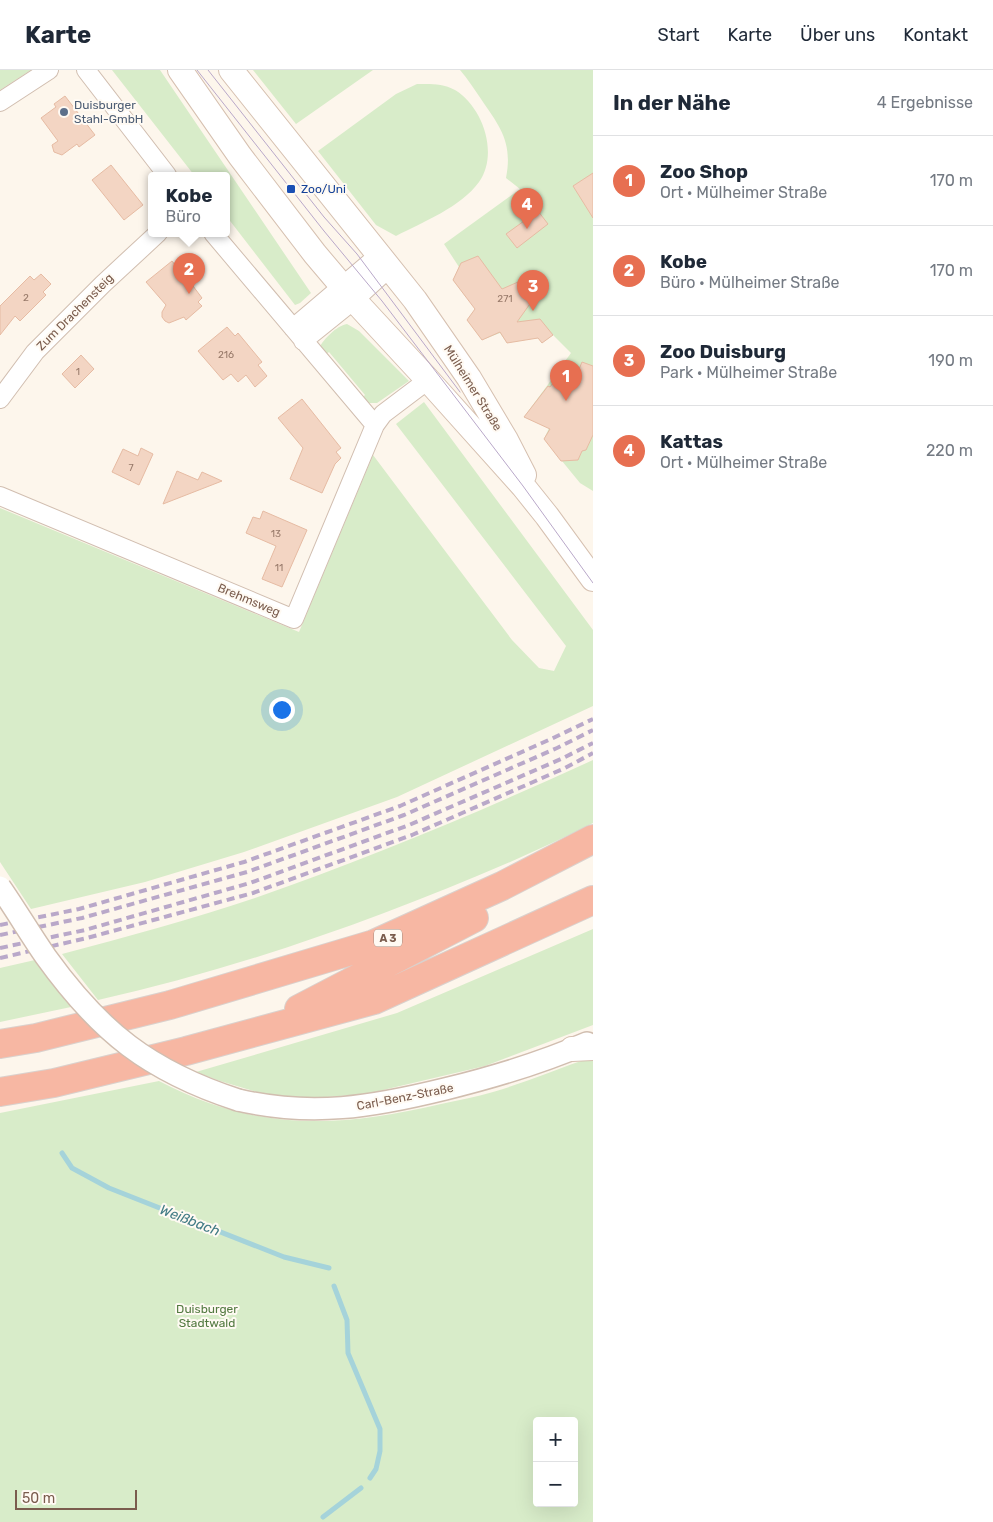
<!DOCTYPE html>
<html lang="de">
<head>
<meta charset="utf-8">
<style>
	body { margin:0; font-family:Rubik,sans-serif; background:#f6f6f7; color:#1f2937 }
	.controls { position:absolute; right:15px; bottom:15px; display:grid; overflow:hidden; border-radius:5px; box-shadow:0 5px 20px #0002 }
	.controls button { width:45px; height:45px; display:grid; place-items:center; padding:0; border:0; border-bottom:1px solid #e0e1e3; background:#fff; color:#1f2937; font:25px sans-serif }
	.scale { position:absolute; left:15px; bottom:12px; width:122px; box-sizing:border-box; padding-left:5px; border:2px solid #7a5c4d; border-top:0; font-size:14px; line-height:18px; white-space:nowrap; color:#7a5c4d; -webkit-text-stroke:4px #fffaf3; paint-order:stroke }
	.you { position:absolute; left:281px; top:639px; width:18px; height:18px; margin:-12px; border:4px solid #fff; border-radius:50%; background:#1a73e8; box-shadow:0 0 0 8px #1a73e833 }
	.badge { display:grid; place-items:center; width:32px; height:32px; border-radius:50%; background:#e76f51; color:#fff; font-size:16px; font-weight:700 }
	.pin { position:absolute; translate:-50% -41px; filter:drop-shadow(0 1px 2px #0008) }
	.pin::after { content:''; position:absolute; top:26px; width:18px; height:15px; background:inherit; clip-path:polygon(0 0,100% 0,50% 100%) }
	.popup { position:absolute; left:148px; top:102px; width:82px; height:65px; box-sizing:border-box; display:grid; place-content:center; border-radius:5px; background:#fff; filter:drop-shadow(0 1px 4px #0005); font-size:16px; white-space:nowrap; color:#747a83 }
	.popup b { font-size:19px; color:#1f2937 }
	.popup::after { content:''; position:absolute; left:50%; top:100%; margin-left:-10px; border:10px solid transparent; border-top-color:#fff }
	.list { margin:0; padding:0; list-style:none }
	h2 { display:flex; justify-content:space-between; align-items:center; height:65px; margin:0; padding:0 20px; font-size:21px }
	h2 small { font-size:16px; font-weight:400; color:#747a83 }
	.list li { display:grid; grid-template-columns:32px 1fr auto; gap:15px; align-items:center; box-sizing:border-box; height:90px; padding:0 20px; border-top:1px solid #e0e1e3 }
	.list b { display:block; font-size:19px; white-space:nowrap }
	.list p { margin:0; font-size:16px; white-space:nowrap; color:#747a83 }
	.list em { font-size:16px; font-style:normal; color:#747a83 }
	.map { position:relative; flex:none; width:593px; height:1452px; overflow:hidden }
	header { display:flex; align-items:center; gap:30px; box-sizing:border-box; height:70px; padding:0 25px; background:#fff; border-bottom:1px solid #e0e1e3 }
	header strong { font-size:24px }
	nav { display:flex; gap:28px; margin-inline-start:auto; font-size:18px }
	main { display:flex }
	aside { flex:1; background:#fff }
	.map>svg:first-child { display:block }
	.green { fill:#d8ecc9; fill-rule:evenodd }
	.lines { fill:none; stroke-linecap:round; stroke-linejoin:round }
	.stream { stroke:#a5d3da; stroke-width:5 }
	.building { fill:#f3d5c3; stroke:#e6bba3 }
	.minor-casing { stroke:#d1beb0; stroke-width:20 }
	.tertiary-casing { stroke:#d1beb0; stroke-width:24 }
	.secondary-casing { stroke:#d6c0b0; stroke-width:26 }
	.motorway-casing { stroke:#dad1cd; stroke-width:30 }
	.minor { stroke:#fff; stroke-width:18 }
	.tertiary { stroke:#fff; stroke-width:21 }
	.secondary { stroke:#fff; stroke-width:24 }
	.motorway { stroke:#f7b7a3; stroke-width:28 }
	.tram { stroke:#b9a8c9; stroke-width:1 }
	.rail { stroke:#b9a8c9; stroke-width:4; stroke-dasharray:8 5; stroke-linecap:butt }
	.tertiary-bridge-casing { stroke:#d1beb0; stroke-width:24; stroke-linecap:butt }
	.tertiary-bridge { stroke:#fff; stroke-width:21 }
	.service-dot { fill:#5c6f8a; stroke:#fffaf3; stroke-width:2 }
	.transit-dot { fill:#1a4fb4; stroke:#fffaf3; stroke-width:2 }
	.labels { text-anchor:middle; stroke-width:4; stroke-linejoin:round; paint-order:stroke }
	.number-label { font-size:10px; fill:#987a6a }
	.shield { fill:#fffaf3; stroke:#a28b7f; stroke-width:1 }
	.shield-label { font-size:11px; font-weight:bold; fill:#7a5c4d }
	.service-label { font-size:12px; fill:#4e5e75; stroke:#fffaf3; text-anchor:start }
	.transit-label { font-size:12px; fill:#164399; stroke:#fffaf3; text-anchor:start }
	.street-label { font-size:12px; fill:#7a5c4d; stroke:#fffaf3 }
	.park-label { font-size:12px; fill:#537a41; stroke:#fffaf3 }
	.water-label { font-size:14px; font-style:italic; fill:#437c86; stroke:#fffaf3 }
</style>
</head>
<body>
<header>
<strong>Karte</strong>
<nav><a>Start</a><a>Karte</a><a>Über uns</a><a>Kontakt</a></nav>
</header>
<main>
<div class="map">
<svg width="593" height="1452" viewBox="0 0 593 1452">
	<rect width="100%" height="100%" fill="#fdf6ec"/>
	<path class="green" d="M0,0h31l-31,20z
		M112,0h48l151,223 -11,10 -5,2 -68,-88 -1,-42h-32z
		M253,0h120l-77,54z
		M460,0h133v421l-13,-8 -36,-44 5,-11 -25,-11 47,-64 -18,-18 -11,8 -4,-5 -31,5 -7,-10 -18,7 -15,-20 14,-19 -6,-9 -10,4 -12,-16 6,-13 -15,-23 76,-55 -14,-11c7,-36 -6,-51 -25,-79 -7,-10 -13,-20 -21,-29z
		M417,14c14,0 25,-1 38,6 28,17 44,64 24,92 -18,25 -56,40 -83,54l-20,-11 -58,-74 78,-57z
		M347,254l12,7 50,50 -32,22h-12l-4,-4 4,-4 -36,-43 -4,3 -6,-7c5,-9 17,-22 28,-24z
		M424,332l169,228v76l-196,91 -153,55 -99,30 -114,27 -31,-47v-354l299,124 74,-177 139,185 27,28 15,3 12,-25 -170,-222z
		M593,690v63c-67,34 -138,63 -209,90 -93,35 -188,65 -286,87l-36,-46c65,-17 130,-35 193,-56 115,-40 227,-87 338,-138z
		M593,859v96l-108,41 -119,28 -53,4 -46,-3 -47,-14 -24,-9 201,-59z
		M35,890l36,47 -71,15v-54z
		M593,987v465h-593v-409l159,-32c97,51 179,47 282,23 17,-4 35,-7 52,-12 34,-10 66,-24 100,-35zM537,1351h37v82h-37z"/>
	<g class="lines">
		<path class="stream" d="M62,1083l10,15 37,20 175,69 45,11
			M334,1216l13,34 1,33 32,76v22l-4,18 -6,9
			M323,1447l38,-29"/>
	</g>
	<path class="building" d="M65,26l30,39 -16,12 -2,-3 -15,11 -8,-3 -2,-7 6,-4 -17,-23 15,-11 -2,-3z
		M111,95l32,40 -19,15 -32,-40z
		M593,103v45l-20,-32z
		M538,141l10,13 -31,24 -11,-14z
		M478,186l24,33 16,-7 14,19 -15,21 23,-3 13,16 -11,8 -4,-5 -31,5 -7,-11 -18,8 -15,-20 8,-11 -22,-29 8,-17z
		M172,191l10,13 9,3 -1,5 12,16 -4,4 4,4 -16,14 -2,-3 -15,6 -4,-2 -3,-4v-5l4,-7 -20,-23z
		M41,204l10,10 -8,8 3,3 -26,26 -5,-5 -15,19v-29l30,-30 4,4z
		M227,257l8,9 3,-3 24,29 -4,3 9,11 -12,11 -9,-12 -8,7 -7,-8 -8,6 -25,-29z
		M81,285l13,14 -19,19 -13,-14z
		M582,292l11,4v69l-7,15 -4,1 -4,9 -17,1 -17,-22 6,-10 -26,-12 24,-31 2,1 12,-16 11,5 1,-3 3,1z
		M302,329l39,49 -5,4 5,6 -6,6 -13,29 -32,-14 13,-31 -25,-30z
		M141,378l12,6 -14,31 -27,-13 11,-23 15,7z
		M177,401l21,9 4,-8 20,9 -59,23z
		M263,441l44,19 -25,57 -20,-8 14,-33 -30,-13 7,-16 7,2z"/>
	<g class="lines">
		<defs>
			<path id="minor" d="M86,0l81,105
				M0,32l49,-32
				M213,163l162,192
				M293,258l86,-73
				M303,271l51,-41 35,-32
				M0,329l35,-47 68,-68 55,-51
				M0,426l294,123 81,-194 8,-11 45,-34"/>
			<path id="tertiary" d="M238,1030c74,17 134,7 207,-11 49,-12 96,-26 142,-46"/>
			<path id="secondary" d="M180,0l60,86 75,98 39,46 74,80 95,106 24,30 46,63
				M231,0l184,230 54,78 37,62 18,35
				M572,979l21,-1"/>
			<path id="motorway" d="M299,939l175,-91
				M0,974l36,-6 134,-33 204,-61 128,-58 91,-47
				M0,1022l54,-9 132,-32 188,-51 219,-100"/>
		</defs>
		<use href="#minor" class="minor-casing"/>
		<use href="#tertiary" class="tertiary-casing"/>
		<use href="#secondary" class="secondary-casing"/>
		<use href="#motorway" class="motorway-casing"/>
		<use href="#minor" class="minor"/>
		<use href="#tertiary" class="tertiary"/>
		<use href="#secondary" class="secondary"/>
		<use href="#motorway" class="motorway"/>
		<path class="tram" d="M197,0l127,161 58,70 141,185 70,97
			M208,0l116,147 33,37 103,138"/>
		<path class="rail" d="M0,855l79,-16 165,-47 156,-56 151,-67 42,-20
			M0,865l82,-17 165,-46 157,-57 153,-67 36,-18
			M0,878l85,-18 165,-47 159,-58 152,-66 32,-16
			M0,888l87,-20 166,-45 159,-58 153,-67 28,-15"/>
		<defs>
			<path id="tertiary-bridge" d="M0,817c16,23 30,47 46,70 54,75 103,114 192,143"/>
		</defs>
		<use href="#tertiary-bridge" class="tertiary-bridge-casing"/>
		<use href="#tertiary-bridge" class="tertiary-bridge"/>
	</g>
	<circle class="service-dot" cx="64" cy="42" r="5"/>
	<rect class="transit-dot" x="286" y="114" width="10" height="10" rx="2.5"/>
	<g class="labels">
		<g class="number-label">
			<text x="26" y="231">2</text>
			<text x="505" y="232">271</text>
			<text x="226" y="288">216</text>
			<text x="78" y="305">1</text>
			<text x="131" y="401">7</text>
			<text x="276" y="467">13</text>
			<text x="279" y="501">11</text>
		</g>
		<rect class="shield" x="374" y="859.5" width="28" height="17" rx="4"/>
		<g class="shield-label">
			<text x="388" y="872">A 3</text>
		</g>
		<g class="service-label">
			<text x="74" y="39">Duisburger<tspan x="74" dy="14">Stahl-GmbH</tspan></text>
		</g>
		<g class="transit-label">
			<text x="301" y="123">Zoo/Uni</text>
		</g>
		<g class="street-label">
			<text transform="translate(75 242) rotate(-45)" y="4">Zum Drachensteig</text>
			<text transform="translate(473 318) rotate(58)" y="4">Mülheimer Straße</text>
			<text transform="translate(249 530) rotate(23)" y="4">Brehmsweg</text>
			<text transform="translate(405 1027) rotate(-11)" y="4">Carl-Benz-Straße</text>
		</g>
		<g class="park-label">
			<text x="207" y="1243">Duisburger<tspan x="207" dy="14">Stadtwald</tspan></text>
		</g>
		<g class="water-label">
			<text transform="translate(190 1150) rotate(21)" y="5">Weißbach</text>
		</g>
	</g>
</svg>
<div class="controls">
<button>+</button>
<button>−</button>
</div>
<div class="scale">50 m</div>
<div class="you"></div>
<div class="pin badge" style="left:566px;top:331px">1</div>
<div class="pin badge" style="left:189px;top:224px">2</div>
<div class="popup"><b>Kobe</b>Büro</div>
<div class="pin badge" style="left:533px;top:241px">3</div>
<div class="pin badge" style="left:527px;top:159px">4</div>
</div>
<aside>
<h2>In der Nähe<small>4 Ergebnisse</small></h2>
<ul class="list">
<li><span class="badge">1</span><div><b>Zoo Shop</b><p>Ort · Mülheimer Straße</p></div><em>170 m</em></li>
<li><span class="badge">2</span><div><b>Kobe</b><p>Büro · Mülheimer Straße</p></div><em>170 m</em></li>
<li><span class="badge">3</span><div><b>Zoo Duisburg</b><p>Park · Mülheimer Straße</p></div><em>190 m</em></li>
<li><span class="badge">4</span><div><b>Kattas</b><p>Ort · Mülheimer Straße</p></div><em>220 m</em></li>
</ul>
</aside>
</main>
</body>
</html>
